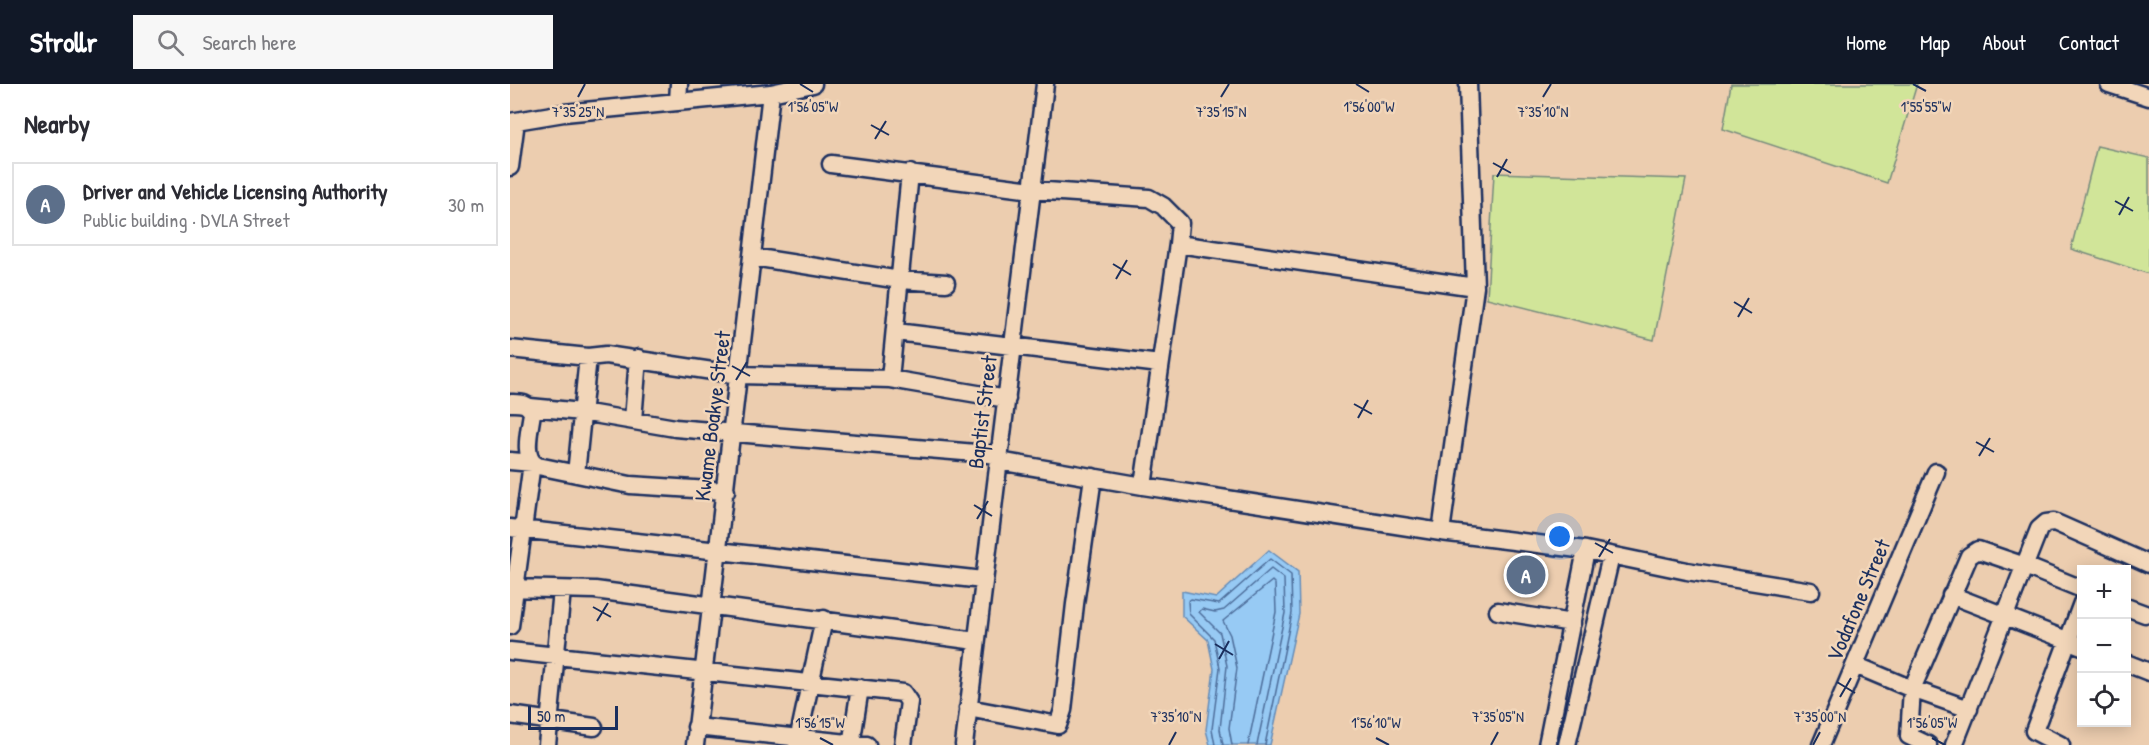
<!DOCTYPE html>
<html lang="en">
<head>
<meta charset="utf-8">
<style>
	body { margin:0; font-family:"Patrick Hand",sans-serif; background:#f7f7f7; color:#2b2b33 }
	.controls { position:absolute; right:18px; bottom:18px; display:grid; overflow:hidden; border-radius:0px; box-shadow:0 3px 15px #0003 }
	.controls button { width:54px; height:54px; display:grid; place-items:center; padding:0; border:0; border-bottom:2px solid #e1e1e2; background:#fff; color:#2b2b33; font:30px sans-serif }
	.scale { position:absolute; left:18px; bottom:15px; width:90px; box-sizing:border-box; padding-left:6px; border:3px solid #1b2f5e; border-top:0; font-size:16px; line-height:21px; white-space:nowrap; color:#1b2f5e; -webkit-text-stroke:4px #f2d6b9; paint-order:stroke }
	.you { position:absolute; left:1050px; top:453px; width:21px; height:21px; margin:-15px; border:4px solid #fff; border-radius:50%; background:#1a73e8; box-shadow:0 0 0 9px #1a73e833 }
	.badge { display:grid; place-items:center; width:39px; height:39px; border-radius:50%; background:#111827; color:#fff; font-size:20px; font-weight:700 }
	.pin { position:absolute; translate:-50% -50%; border:3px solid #fff; box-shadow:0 2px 6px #0006 }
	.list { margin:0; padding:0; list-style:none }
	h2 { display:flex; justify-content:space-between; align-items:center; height:78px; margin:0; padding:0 24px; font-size:26px }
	h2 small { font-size:20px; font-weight:400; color:#7c7c81 }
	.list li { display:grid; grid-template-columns:39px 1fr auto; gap:18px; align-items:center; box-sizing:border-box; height:84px; margin:0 12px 12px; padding:0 12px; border:2px solid #e1e1e2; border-radius:0px }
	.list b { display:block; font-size:22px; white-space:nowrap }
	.list p { margin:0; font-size:20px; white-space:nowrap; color:#7c7c81 }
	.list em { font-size:20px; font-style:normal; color:#7c7c81 }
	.icon { flex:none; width:33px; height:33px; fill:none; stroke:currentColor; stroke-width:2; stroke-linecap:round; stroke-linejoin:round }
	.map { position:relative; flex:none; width:1639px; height:661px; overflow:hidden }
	header { display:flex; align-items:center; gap:36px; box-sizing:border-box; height:84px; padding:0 30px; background:#111827; color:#fff }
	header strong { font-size:28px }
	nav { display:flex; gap:33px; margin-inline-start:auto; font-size:21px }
	.search { width:420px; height:54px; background:#f7f7f7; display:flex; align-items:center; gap:15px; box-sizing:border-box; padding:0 21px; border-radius:0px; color:#7c7c81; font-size:22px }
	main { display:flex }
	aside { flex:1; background:#fff }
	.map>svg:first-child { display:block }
	.green { fill:#d1e599; stroke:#768a7c; stroke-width:1.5 }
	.water { fill:#97caf4; stroke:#658cb8; stroke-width:1.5 }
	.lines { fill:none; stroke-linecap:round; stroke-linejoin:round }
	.shore { stroke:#4d6d9a; stroke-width:1.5 }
	.minor-casing { stroke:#1b2f5e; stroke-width:21 }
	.minor { stroke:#f2d6b9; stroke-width:16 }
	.ticks { fill:none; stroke:#1b2f5e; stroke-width:2 }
	.labels { text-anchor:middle; stroke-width:5; stroke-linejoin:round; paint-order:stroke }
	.street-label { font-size:22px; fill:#1b2f5e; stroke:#f2d6b9 }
	.ticks-label { font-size:15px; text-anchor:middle; fill:#1b2f5e; stroke:#f2d6b9; stroke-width:5; stroke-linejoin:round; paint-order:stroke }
</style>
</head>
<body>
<header>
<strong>Strollr</strong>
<div class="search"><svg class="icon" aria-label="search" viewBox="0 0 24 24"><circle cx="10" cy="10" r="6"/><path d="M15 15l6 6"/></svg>Search here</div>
<nav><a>Home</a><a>Map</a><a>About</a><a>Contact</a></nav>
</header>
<main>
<aside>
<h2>Nearby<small></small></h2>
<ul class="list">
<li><span class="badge" style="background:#5c6f8a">A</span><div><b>Driver and Vehicle Licensing Authority</b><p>Public building · DVLA Street</p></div><em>30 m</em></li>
</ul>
</aside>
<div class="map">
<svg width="1639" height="661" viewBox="0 0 1639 661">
	<rect width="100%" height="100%" fill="#eccdaf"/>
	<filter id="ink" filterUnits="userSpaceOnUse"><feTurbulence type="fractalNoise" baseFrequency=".0167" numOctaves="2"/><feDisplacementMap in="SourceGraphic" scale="12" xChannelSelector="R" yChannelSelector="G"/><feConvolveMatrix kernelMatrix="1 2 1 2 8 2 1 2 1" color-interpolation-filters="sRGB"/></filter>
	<g filter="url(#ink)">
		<path class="green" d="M1221,0h186l-30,99 -164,-54z
			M1587,62l52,12v116l-78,-25z
			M984,89l192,6 -32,161 -167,-42z"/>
		<path class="water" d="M759,466l29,22 1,42 -29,131h-60l-4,-15 8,-61 -6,-29 -26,-24v-25l34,7z"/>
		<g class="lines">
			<path class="shore" d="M705,661l-3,-16 8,-61 -6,-29 -25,-25 -1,-13 3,-2 28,5 51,-45 21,16 1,38 -27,132
				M713,661l-3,-16 7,-63 -7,-33 -21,-21 3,-3 13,3 9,-2 47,-41 13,10 1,34 -28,132
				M722,661l-3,-17 8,-60 -7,-33 -7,-14 49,-40 3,3 1,28 -28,133"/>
			<defs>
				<path id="minor" d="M1599,0l40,13
					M168,18l1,-18
					M0,38l54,-9 207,-20 42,-9
					M321,80l201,26 117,8 14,8 17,17 -2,21
					M0,83l6,-46
					M242,173l148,23 46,3
					M386,248l264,32
					M0,265l78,8 18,-2 133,20 151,4 117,20
					M380,295l20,-206
					M0,319c10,0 18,-1 22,10 -2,16 -11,46 6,53l92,19 96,6
					M20,323l52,5 93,16 325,27
					M123,336l5,-62
					M0,377l22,2 -22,163
					M489,377l144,25 298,46 34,-245 -7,-203
					M66,390l12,-117
					M633,402l35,-242 297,43
					M0,444l473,52
					M931,448l145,18 101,21 124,20
					M0,504l85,2 381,51
					M1441,511l131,51
					M1616,523l19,7
					M988,527l74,12
					M0,567l393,42 6,9 -6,43
					M1616,579l23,9
					M1345,581l57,24 57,20
					M458,624l90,17 5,-15 12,-106 18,-127
					M0,631l84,12
					M186,643l171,18
					M37,661l15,-155
					M185,661l76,-652
					M287,661l27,-126
					M341,661l9,-57
					M454,661l81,-661
					M1037,661l39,-195
					M1057,661l44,-189
					M1311,661l115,-273
					M1418,661l-19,-9 3,-47 57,-133 9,-6 47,16 57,23
					M1444,661l85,-216 7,-6 8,-1 95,42
					M1551,661l-27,-14 48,-128"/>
			</defs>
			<use href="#minor" class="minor-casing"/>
			<use href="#minor" class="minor"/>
		</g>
	</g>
	<path class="ticks" d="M290,0l13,8M846,0l13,8M1403,0l13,7M68,13l7,-13M711,13l8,-13M1033,13l8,-13M361,41l18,10M365,55l11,-18M983,79l18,10M987,93l10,-18M1605,117l18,10M1609,131l10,-18M603,180l18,11M606,195l11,-19M1224,218l18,11M1228,233l11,-19M222,282l18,10M226,296l11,-18M844,320l18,10M848,334l10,-18M1466,358l18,10M1469,372l11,-18M464,421l18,11M467,435l11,-18M1085,459l18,10M1089,473l11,-18M83,523l18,10M87,537l11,-18M705,560l18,11M709,575l10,-18M1327,598l18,11M1330,613l11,-19M310,654l13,7M866,654l13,7M1422,654l13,7M659,661l7,-13M981,661l7,-13M1303,661l7,-13"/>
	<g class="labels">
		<g class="street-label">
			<text transform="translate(472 328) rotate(-83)" y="8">Baptist Street</text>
			<text transform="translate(202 332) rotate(-83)" y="8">Kwame Boakye Street</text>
			<text transform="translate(1348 516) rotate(-67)" y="8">Vodafone Street</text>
		</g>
	</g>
	<g class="ticks-label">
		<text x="303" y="28">1°56'05"W</text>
		<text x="1416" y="28">1°55'55"W</text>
		<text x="859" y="28">1°56'00"W</text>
		<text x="68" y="33">7°35'25"N</text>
		<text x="711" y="33">7°35'15"N</text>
		<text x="1033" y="33">7°35'10"N</text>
		<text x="666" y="638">7°35'10"N</text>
		<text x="988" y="638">7°35'05"N</text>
		<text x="1310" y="638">7°35'00"N</text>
		<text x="310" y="644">1°56'15"W</text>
		<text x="866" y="644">1°56'10"W</text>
		<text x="1422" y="644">1°56'05"W</text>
	</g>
</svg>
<div class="controls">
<button>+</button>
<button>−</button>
<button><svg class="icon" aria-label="locate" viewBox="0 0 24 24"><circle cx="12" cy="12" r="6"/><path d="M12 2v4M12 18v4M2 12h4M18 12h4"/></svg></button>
</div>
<div class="scale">50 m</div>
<div class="you"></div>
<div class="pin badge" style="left:1016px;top:491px;background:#5c6f8a">A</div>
</div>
</main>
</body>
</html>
